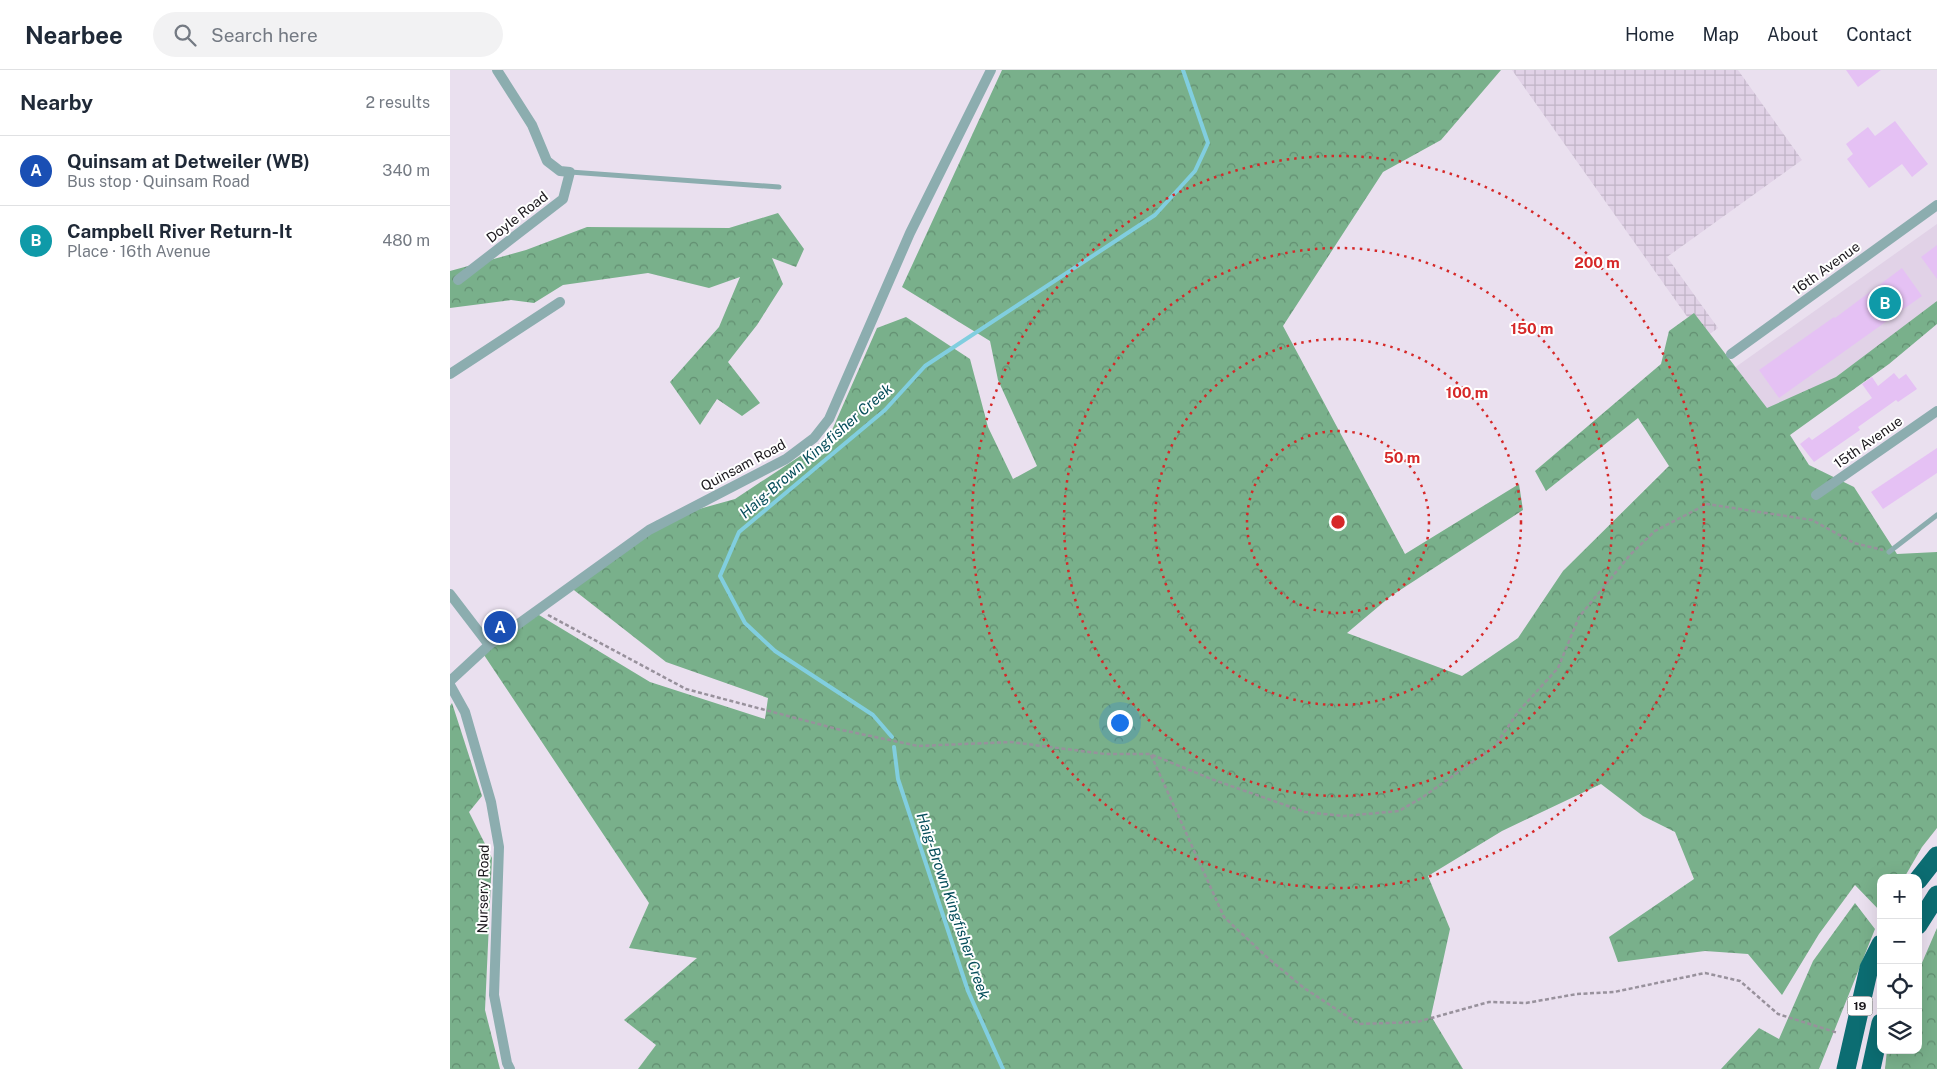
<!DOCTYPE html>
<html lang="en">
<head>
<meta charset="utf-8">
<style>
	body { margin:0; font-family:"Public Sans",sans-serif; background:#f2f2f3; color:#1f2937 }
	.controls { position:absolute; right:15px; bottom:15px; display:grid; overflow:hidden; border-radius:10px; box-shadow:0 5px 20px #0002 }
	.controls button { width:45px; height:45px; display:grid; place-items:center; padding:0; border:0; border-bottom:1px solid #e0e1e3; background:#fff; color:#1f2937; font:25px sans-serif }
	.you { position:absolute; left:669px; top:652px; width:18px; height:18px; margin:-12px; border:4px solid #fff; border-radius:50%; background:#1a73e8; box-shadow:0 0 0 8px #1a73e833 }
	.badge { display:grid; place-items:center; width:32px; height:32px; border-radius:50%; background:#1a73e8; color:#fff; font-size:16px; font-weight:700 }
	.pin { position:absolute; translate:-50% -50%; border:2px solid #fff; box-shadow:0 1px 5px #0006 }
	.list { margin:0; padding:0; list-style:none }
	h2 { display:flex; justify-content:space-between; align-items:center; height:65px; margin:0; padding:0 20px; font-size:21px }
	h2 small { font-size:16px; font-weight:400; color:#747a83 }
	.list li { display:grid; grid-template-columns:32px 1fr auto; gap:15px; align-items:center; box-sizing:border-box; height:70px; padding:0 20px; border-top:1px solid #e0e1e3 }
	.list b { display:block; font-size:19px; white-space:nowrap }
	.list p { margin:0; font-size:16px; white-space:nowrap; color:#747a83 }
	.list em { font-size:16px; font-style:normal; color:#747a83 }
	.icon { flex:none; width:28px; height:28px; fill:none; stroke:currentColor; stroke-width:2; stroke-linecap:round; stroke-linejoin:round }
	.map { position:relative; flex:none; width:1487px; height:999px; overflow:hidden }
	header { display:flex; align-items:center; gap:30px; box-sizing:border-box; height:70px; padding:0 25px; background:#fff; border-bottom:1px solid #e0e1e3 }
	header strong { font-size:24px }
	nav { display:flex; gap:28px; margin-inline-start:auto; font-size:18px }
	.search { width:350px; height:45px; background:#f2f2f3; display:flex; align-items:center; gap:12px; box-sizing:border-box; padding:0 18px; border-radius:28px; color:#747a83; font-size:19px }
	main { display:flex }
	aside { flex:1; background:#fff }
	.map>svg:first-child { display:block }
	.built { fill:#e1d2e7 }
	.industrial { fill:url(#industrial-grid) }
	.forest { fill:url(#forest-crowns) }
	.lines { fill:none; stroke-linecap:round; stroke-linejoin:round }
	.stream { stroke:#81cedf; stroke-width:4 }
	.building { fill:#e5c1f4 }
	.path { stroke:#98919c; stroke-width:2.5; stroke-dasharray:4 2.5; stroke-linecap:butt }
	.lane { stroke:#8cadaf; stroke-width:5 }
	.street { stroke:#8cadaf; stroke-width:10 }
	.highway { stroke:#0c6d72; stroke-width:19 }
	.ring { fill:none; stroke:#d62828; stroke-width:2.5; stroke-dasharray:2.5 5 }
	.labels { text-anchor:middle; stroke-width:4; stroke-linejoin:round; paint-order:stroke }
	.shield { fill:#fff; stroke:#5f5d61; stroke-width:1 }
	.shield-label { font-size:12px; font-weight:bold; fill:#1b181d }
	.street-label { font-size:14px; fill:#1b181d; stroke:#fff }
	.water-label { font-size:15px; font-style:italic; fill:#074e5b; stroke:#fff }
	.centre { fill:#d62828; stroke:#fff; stroke-width:2.5 }
	.ring-label { font-size:15px; text-anchor:middle; font-weight:bold; fill:#d62828; stroke:#fff; stroke-width:4; stroke-linejoin:round; paint-order:stroke }
</style>
</head>
<body>
<header>
<strong>Nearbee</strong>
<div class="search"><svg class="icon" aria-label="search" viewBox="0 0 24 24"><circle cx="10" cy="10" r="6"/><path d="M15 15l6 6"/></svg>Search here</div>
<nav><a>Home</a><a>Map</a><a>About</a><a>Contact</a></nav>
</header>
<main>
<aside>
<h2>Nearby<small>2 results</small></h2>
<ul class="list">
<li><span class="badge" style="background:#1a4fb4">A</span><div><b>Quinsam at Detweiler (WB)</b><p>Bus stop · Quinsam Road</p></div><em>340 m</em></li>
<li><span class="badge" style="background:#0f9aa8">B</span><div><b>Campbell River Return-It</b><p>Place · 16th Avenue</p></div><em>480 m</em></li>
</ul>
</aside>
<div class="map">
<svg width="1487" height="999" viewBox="0 0 1487 999">
	<defs>
		<pattern id="industrial-grid" width="8" height="8" patternUnits="userSpaceOnUse" patternTransform="scale(1.25)"><rect width="8" height="8" fill="#e1d2e7"/><path d="M0 4h8M4 0v8" fill="none" stroke="#c0b4c6"/></pattern>
		<pattern id="forest-crowns" width="20" height="18" patternUnits="userSpaceOnUse" patternTransform="scale(1.25)"><rect width="20" height="18" fill="#79b08b"/><path d="M2 6a3 3 0 1 1 6 0M12 15a3 3 0 1 1 6 0" fill="none" stroke="#628e71"/></pattern>
	</defs>
	<rect width="100%" height="100%" fill="#eae0ef"/>
	<path class="built" d="M1487,154v83l-159,113 -48,-49z"/>
	<path class="industrial" d="M1062,0h226l64,90 -135,97 51,71 -15,11z"/>
	<path class="forest" d="M552,0h499l-60,70 -58,32 -100,154 122,228 114,-70 4,26 -132,86 -44,37 115,43 56,-38 45,-67 106,-105 -31,-48 -92,73 -11,-20 126,-107 8,-33 25,-18 73,95 69,-31 101,-76v23l-48,40 -99,71 19,30 45,22 43,67 40,-2v276l-15,19 -18,31h-23v34l-26,-27 -36,49 -37,61 -34,-41 -43,-3 -87,11 -9,-25 85,-58 -19,-47 -32,-16 -42,-32 -99,47 -74,45 22,53 -19,87 32,53h-825l18,-24 -32,-25 73,-62 -68,-10 20,-45 -169,-254 54,-37 116,70 115,37 3,-21 -102,-36 -96,-75 86,-66 79,-22 94,-62 48,-109 29,-11 64,42 18,68 25,52 24,-13 -39,-86 -8,-39 -88,-54z
		M328,143l26,36 -8,18 -24,-9 11,26 -26,41 -29,37 32,41 -18,13 -25,-17 -17,26 -30,-43 49,-55 21,-50 -31,11 -61,-15 -85,12 -29,18 -23,-3 -61,8v-37l76,-21 61,-23 142,1z
		M2,633l30,93 -13,16 23,46 -7,152 15,59h-50v-363z
		M1405,833l20,26 -56,140h-98l38,-41 20,11 34,-78z
		M1487,858v141h-52l2,-19h31v-78z"/>
	<g class="lines">
		<path class="stream" d="M442,667l-19,-22 -98,-64 -30,-28 -25,-47 19,-44 146,-122 40,-44 230,-151 40,-44 13,-28 -25,-73
			M444,677l4,32 70,212 35,78"/>
	</g>
	<path class="building" d="M1396,0h35l-23,17z
		M1445,51l33,43 -16,13 -10,-13 -33,24 -22,-29 6,-5 -7,-10 22,-17 7,9z
		M1487,175v34l-16,-22z
		M1452,198l20,28 -143,102 -20,-28 75,-53 1,1z
		M1444,303l5,6 7,-5 11,15 -19,13 -2,-2 -38,27 2,3 -46,32 -14,-18 9,-7 3,3 60,-42 -10,-14 10,-7 6,9z
		M1487,378v25l-54,36 -12,-17z"/>
	<g class="lines">
		<path class="path" d="M98,545l138,74 151,40 81,17 93,-4 94,12h45l64,26 91,32 39,4 55,-5 24,-14 72,-51 23,-34 40,-44 21,-51 51,-62 25,-24 52,-27 105,16 42,23 29,7
			M701,685l73,162 45,42 35,29 55,36 58,-2 72,-20 37,1 51,-9 37,-2 91,-19 35,8 38,33 60,19"/>
		<path class="lane" d="M120,102l209,15
			M1439,482l48,-37"/>
		<path class="street" d="M8,210l105,-81 7,-27 -10,-1 -13,-10 -15,-36 -35,-55
			M1281,284l206,-149
			M0,304l110,-72
			M1366,425l121,-84
			M0,524l39,51
			M0,611l39,-36 160,-115 137,-71 28,-21 15,-19 81,-186 81,-163
			M0,615l15,27 26,90 8,45 -5,148 13,68 3,6"/>
		<path class="highway" d="M1468,810l19,-24
			M1468,855l19,-30
			M1396,999l23,-101 12,-24
			M1421,999l10,-46"/>
	</g>
	<g class="ring">
		<circle cx="888" cy="452" r="91"/>
		<circle cx="888" cy="452" r="183"/>
		<circle cx="888" cy="452" r="274"/>
		<circle cx="888" cy="452" r="366"/>
	</g>
	<g class="labels">
		<rect class="shield" x="1397.5" y="926.5" width="25" height="19" rx="4"/>
		<g class="shield-label">
			<text x="1410" y="940">19</text>
		</g>
		<g class="street-label">
			<text transform="translate(67 147) rotate(-38)" y="5">Doyle Road</text>
			<text transform="translate(1376 198) rotate(-36)" y="5">16th Avenue</text>
			<text transform="translate(1418 372) rotate(-35)" y="5">15th Avenue</text>
			<text transform="translate(293 395) rotate(-28)" y="5">Quinsam Road</text>
			<text transform="translate(33 819) rotate(-89)" y="5">Nursery Road</text>
		</g>
		<g class="water-label">
			<text transform="translate(366 381) rotate(-41)" y="5">Haig-Brown Kingfisher Creek</text>
			<text transform="translate(503 836) rotate(71)" y="5">Haig-Brown Kingfisher Creek</text>
		</g>
	</g>
	<circle cx="888" cy="452" r="8" class="centre"/>
	<g class="ring-label">
		<text x="1147" y="198">200 m</text>
		<text x="1082" y="264">150 m</text>
		<text x="1017" y="328">100 m</text>
		<text x="952" y="393">50 m</text>
	</g>
</svg>
<div class="controls">
<button>+</button>
<button>−</button>
<button><svg class="icon" aria-label="locate" viewBox="0 0 24 24"><circle cx="12" cy="12" r="6"/><path d="M12 2v4M12 18v4M2 12h4M18 12h4"/></svg></button>
<button><svg class="icon" aria-label="layers" viewBox="0 0 24 24"><path d="M12 4l9 5-9 5-9-5zM3 14l9 5 9-5"/></svg></button>
</div>
<div class="you"></div>
<div class="pin badge" style="left:50px;top:557px;background:#1a4fb4">A</div>
<div class="pin badge" style="left:1435px;top:233px;background:#0f9aa8">B</div>
</div>
</main>
</body>
</html>
